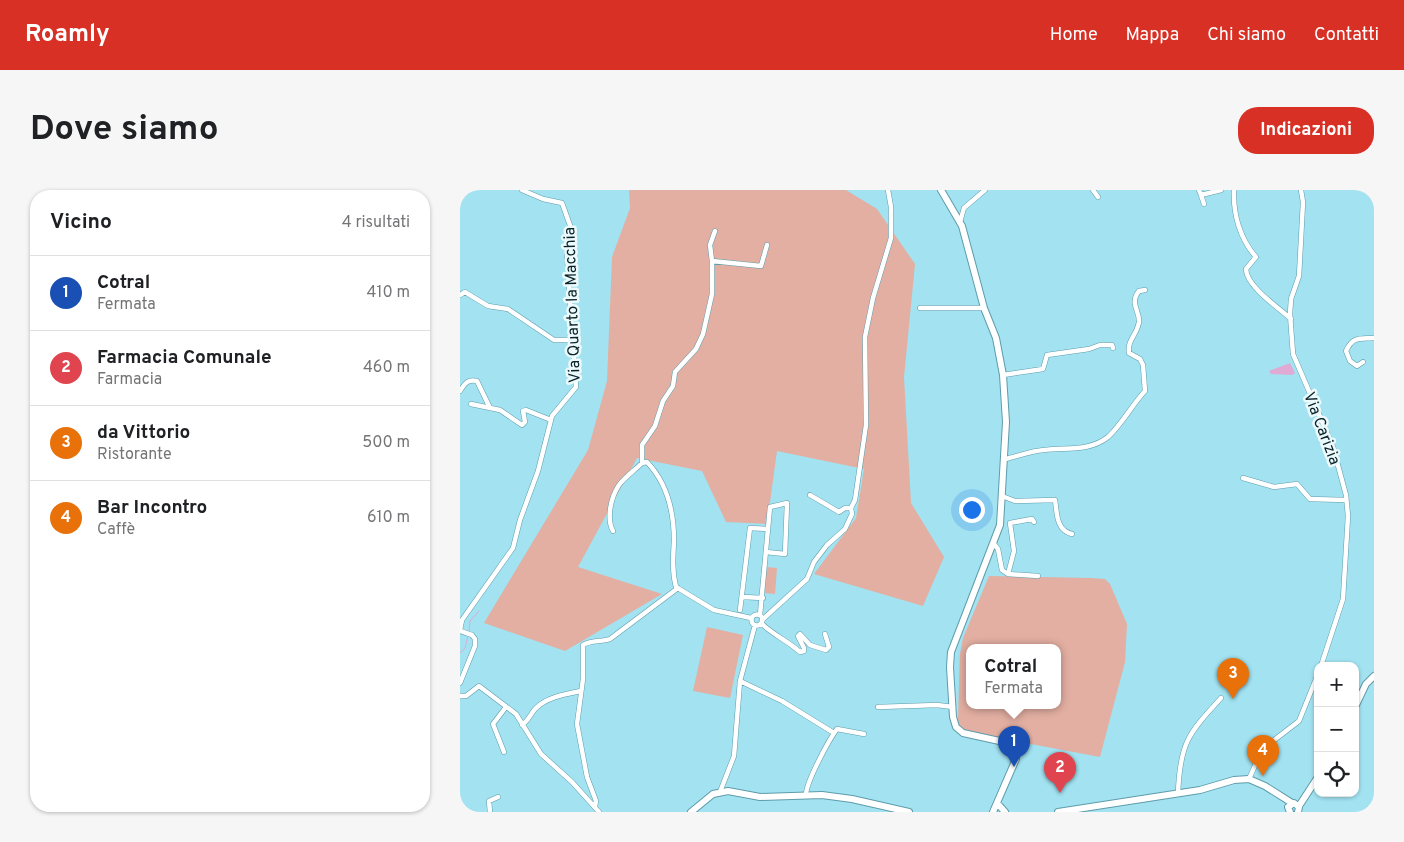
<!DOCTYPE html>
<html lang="it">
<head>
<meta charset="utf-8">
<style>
	body { margin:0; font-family:Overpass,sans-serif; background:#f6f6f6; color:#202124 }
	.controls { position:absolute; right:15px; bottom:15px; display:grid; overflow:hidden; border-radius:10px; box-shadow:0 1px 4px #0004 }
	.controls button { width:45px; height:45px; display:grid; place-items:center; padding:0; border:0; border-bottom:1px solid #e0e0e0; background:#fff; color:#202124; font:25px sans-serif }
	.you { position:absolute; left:511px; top:319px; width:18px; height:18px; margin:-12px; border:4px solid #fff; border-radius:50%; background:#1a73e8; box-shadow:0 0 0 8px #1a73e833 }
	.badge { display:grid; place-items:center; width:32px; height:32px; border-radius:50%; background:#d93025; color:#fff; font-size:16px; font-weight:700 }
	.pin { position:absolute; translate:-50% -41px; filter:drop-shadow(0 1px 2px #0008) }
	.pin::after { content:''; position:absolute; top:26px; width:18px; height:15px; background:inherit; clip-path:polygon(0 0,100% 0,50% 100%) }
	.popup { position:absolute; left:506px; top:454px; width:95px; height:65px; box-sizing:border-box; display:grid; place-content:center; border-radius:10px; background:#fff; filter:drop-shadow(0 1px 4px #0005); font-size:16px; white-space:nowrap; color:#757577 }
	.popup b { font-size:19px; color:#202124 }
	.popup::after { content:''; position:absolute; left:50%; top:100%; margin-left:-10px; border:10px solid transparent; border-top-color:#fff }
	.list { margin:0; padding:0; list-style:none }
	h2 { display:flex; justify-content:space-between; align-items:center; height:65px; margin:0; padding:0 20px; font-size:21px }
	h2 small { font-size:16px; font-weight:400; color:#757577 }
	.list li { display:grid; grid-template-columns:32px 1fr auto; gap:15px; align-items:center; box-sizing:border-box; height:75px; padding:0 20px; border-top:1px solid #e0e0e0 }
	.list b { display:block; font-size:19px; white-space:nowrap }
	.list p { margin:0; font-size:16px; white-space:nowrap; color:#757577 }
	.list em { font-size:16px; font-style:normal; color:#757577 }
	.icon { flex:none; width:28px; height:28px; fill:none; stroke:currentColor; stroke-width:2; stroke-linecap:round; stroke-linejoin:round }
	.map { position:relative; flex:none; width:914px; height:622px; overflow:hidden; border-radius:20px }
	header { display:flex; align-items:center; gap:30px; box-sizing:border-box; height:70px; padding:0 25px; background:#d93025; color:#fff }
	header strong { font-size:24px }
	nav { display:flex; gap:28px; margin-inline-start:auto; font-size:18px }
	.intro { display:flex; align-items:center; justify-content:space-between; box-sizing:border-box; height:120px; padding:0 30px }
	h1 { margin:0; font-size:35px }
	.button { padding:12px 22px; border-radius:20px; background:#d93025; color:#fff; font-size:18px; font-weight:700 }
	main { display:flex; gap:30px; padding:0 30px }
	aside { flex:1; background:#fff; border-radius:20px; box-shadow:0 1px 4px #0004 }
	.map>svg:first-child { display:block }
	.green { fill:#e3afa2; fill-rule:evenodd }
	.water { fill:#dfabd4 }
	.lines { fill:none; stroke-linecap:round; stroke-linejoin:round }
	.stream { stroke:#dfabd4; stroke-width:1 }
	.street-casing { stroke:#5e9caa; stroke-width:5.5 }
	.secondary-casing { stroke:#5e9caa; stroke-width:8 }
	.street { stroke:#fff; stroke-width:4.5 }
	.secondary { stroke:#fff; stroke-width:6 }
	.labels { text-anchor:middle; stroke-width:5; stroke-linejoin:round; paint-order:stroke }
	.street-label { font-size:16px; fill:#092329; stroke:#edfafc }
</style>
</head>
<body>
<header>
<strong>Roamly</strong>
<nav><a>Home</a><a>Mappa</a><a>Chi siamo</a><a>Contatti</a></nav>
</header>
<div class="intro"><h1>Dove siamo</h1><a class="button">Indicazioni</a></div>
<main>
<aside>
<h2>Vicino<small>4 risultati</small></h2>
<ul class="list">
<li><span class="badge" style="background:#1a4fb4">1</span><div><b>Cotral</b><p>Fermata</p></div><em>410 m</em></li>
<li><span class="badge" style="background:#e0444e">2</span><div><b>Farmacia Comunale</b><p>Farmacia</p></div><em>460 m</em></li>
<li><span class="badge" style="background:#e8710a">3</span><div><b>da Vittorio</b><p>Ristorante</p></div><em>500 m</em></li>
<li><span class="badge" style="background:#e8710a">4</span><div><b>Bar Incontro</b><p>Caffè</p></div><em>610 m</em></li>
</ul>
</aside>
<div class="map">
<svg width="914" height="622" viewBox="0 0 914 622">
	<rect width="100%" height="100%" fill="#a2e2f1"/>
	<path class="green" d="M169,0h217l31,19 38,55 -11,113 7,126 33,54 -21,49 -109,-32 42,-56 8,-49 -87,-18 -10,73 -41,-2 -24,-51 -65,-13 -59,109 84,27 -97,57 -81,-28 104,-173 19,-69 5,-124 18,-49z
		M306,377l11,1 -2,26 -10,-1z
		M529,386l102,2 14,1 5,5 17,40 -2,38 -25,95 -134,-25 -6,-4 -2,-9 2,-65 3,-16zM510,458h88v58h-88z
		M247,437l36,8 -13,63 -37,-7z"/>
	<path class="water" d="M830,173l5,10 -3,2 -21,-1 -2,-3z"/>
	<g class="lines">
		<path class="stream" d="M9,442l1,-11 9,-10
			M0,463l5,-5 3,-12"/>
		<defs>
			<path id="street" d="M633,0l5,7
				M739,0l2,5 20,-5
				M774,0c-1,24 6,49 22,67l-10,12c0,17 33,39 45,50
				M841,0l2,12 -3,56 -1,18 -8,23 -1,15 3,40 40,93 13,48 2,21 -5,83 -22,67
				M741,5l3,9
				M500,32l4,-14 21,-18
				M252,71l-2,-16 5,-14
				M0,105l5,-3 23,14 20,3 46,31h18
				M460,118h64
				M903,172l-6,4 -7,-5 -4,-10c7,-15 14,-12 28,-13
				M543,185l40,-6 4,-14 42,-6 11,-4h12l1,3
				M0,201c5,-8 8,-12 17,-10l13,27
				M11,214l29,6 22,15 3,-3 -2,-11 3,-1 25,10
				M546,269c12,-3 25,-8 38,-9 22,-3 45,2 64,-13 14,-13 24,-32 37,-46l-2,-26 -3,-6 -11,-6c-2,-13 8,-18 10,-31 1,-11 -10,-19 0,-31l6,-1
				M182,273v-18l13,-19 8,-25 10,-15 2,-14 21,-23 7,-15 9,-40v-33l49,5 6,-21
				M783,288l31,9 23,-3 13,15 36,1
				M542,306l13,5 40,-1c2,13 1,30 17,34
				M391,318l4,-8 11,-75 -1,-88 8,-39 18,-60v-31l-3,-17
				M153,341c-7,-13 -2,-34 6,-46 6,-8 16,-15 23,-22l5,-1c20,21 27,50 27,79 -1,16 -2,31 2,46l38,23 37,8
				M534,354l4,5 4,21 6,4 30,2
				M548,384l6,-23 -4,-28 22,-4 2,3
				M283,407l20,1
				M280,420l10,-82 18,1
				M291.5 430a5.5 5.5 0 1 1 11 0a5.5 5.5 0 1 1-11 0Z
				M300,425l10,-108 17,-4 -2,51 -19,-2
				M302,430l45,-41 7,-17 13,-17 18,-16 7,-15 -1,-6h-6l-6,4 -29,-17
				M301,433c12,12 27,18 39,29l4,-1v-3l-6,-12 2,-2 10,11 16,5 3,-3 -4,-13
				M0,440l2,-10 51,-72 7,-28 18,-49 14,-55 24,-29 -9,-132 4,-27 -9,-25 -19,-4 -21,-9
				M0,441l12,4 3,4v7l-15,37
				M280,491l42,20 52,32
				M0,506h6l13,-10 37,28 25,40 31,28 27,30
				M418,517l59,-2 16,2
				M62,535c7,-5 8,-10 13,-16 11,-12 31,-15 46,-18
				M44,562l-11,-28 13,-17
				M789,589l8,-18 16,-20 26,-20 19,-47
				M260,602l14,-36 6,-75 15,-56
				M718,603c2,-50 10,-59 43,-95
				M346,604c1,-13 22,-53 31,-65l27,5
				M135,616l1,-5 -9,-24 -10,-53 6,-45v-34c7,-5 19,-3 27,-6l68,-51
				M30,622l-1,-11 9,-4"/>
			<path id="secondary" d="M481,0l21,36 22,82 12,30 7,37 3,47 -6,103 -49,127 -1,15 3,50 3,10 7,6 41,9 12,9v8l-23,53
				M895,517l11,-23 8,-8
				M537,613l8,9
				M839,616l19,-29
				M231,622l22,-18 15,-3 32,6 62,-2 30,4 57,13
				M598,622l142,-22 34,-10 15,-1 16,7 27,17
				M830,622l-2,-5 6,-4 5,4 -1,5"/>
		</defs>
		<use href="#street" class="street-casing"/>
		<use href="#secondary" class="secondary-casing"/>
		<use href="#street" class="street"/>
		<use href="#secondary" class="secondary"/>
	</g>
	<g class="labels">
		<g class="street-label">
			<text transform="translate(111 115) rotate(-92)" y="6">Via Quarto la Macchia</text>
			<text transform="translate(863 238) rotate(69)" y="6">Via Carizia</text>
		</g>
	</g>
</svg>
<div class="controls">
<button>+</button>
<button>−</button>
<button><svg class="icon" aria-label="locate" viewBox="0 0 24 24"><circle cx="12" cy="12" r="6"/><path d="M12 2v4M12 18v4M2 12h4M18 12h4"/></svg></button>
</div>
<div class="you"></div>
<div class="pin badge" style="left:554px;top:577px;background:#1a4fb4">1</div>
<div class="popup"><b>Cotral</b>Fermata</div>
<div class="pin badge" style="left:600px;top:603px;background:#e0444e">2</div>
<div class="pin badge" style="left:773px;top:509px;background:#e8710a">3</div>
<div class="pin badge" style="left:803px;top:586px;background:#e8710a">4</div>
</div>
</main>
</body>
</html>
